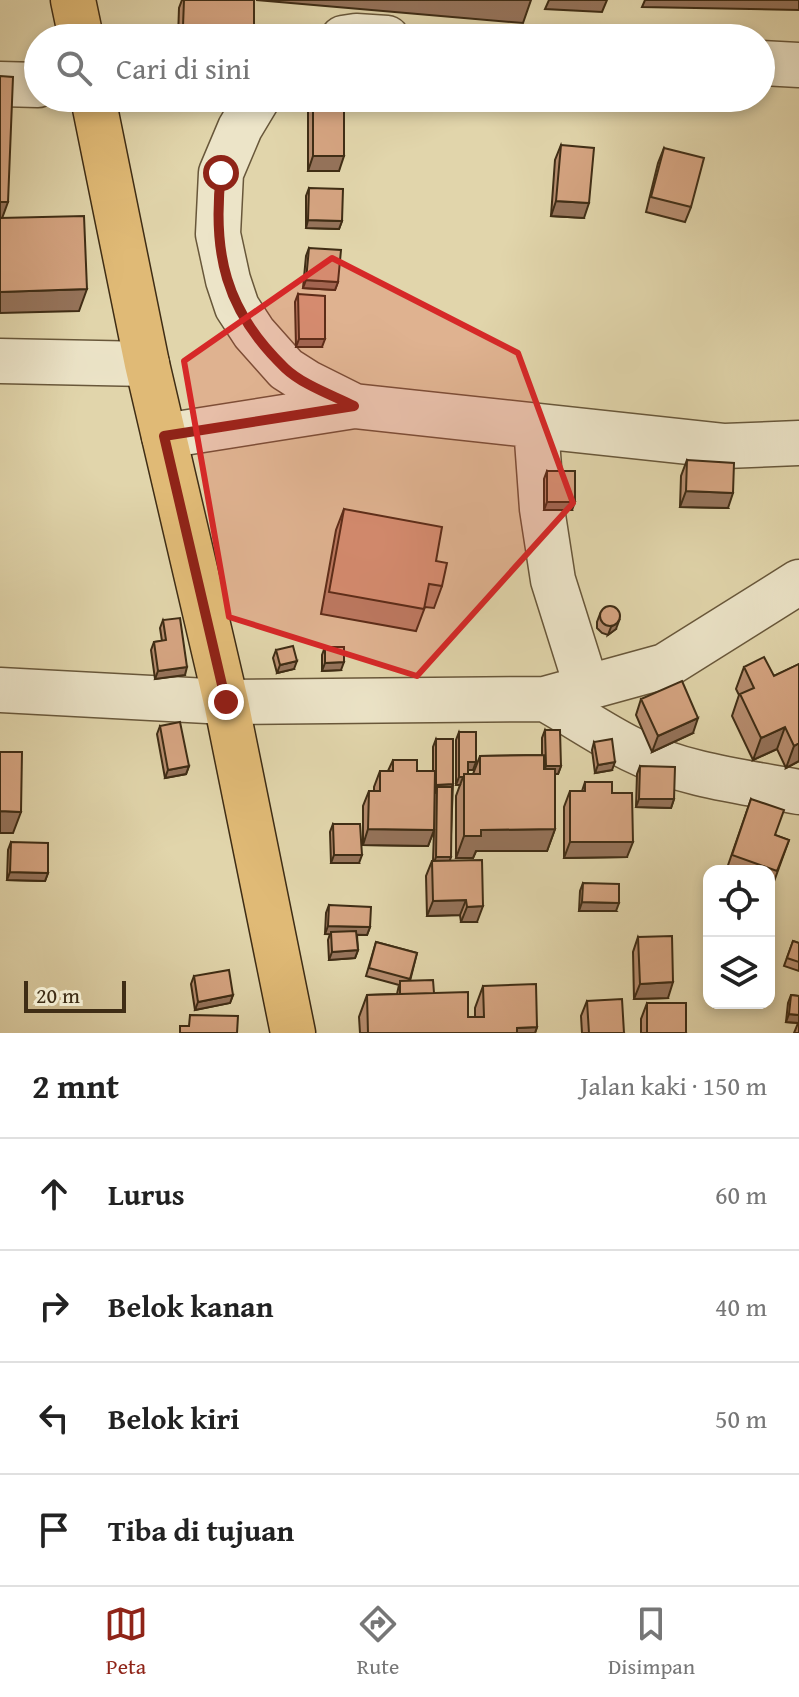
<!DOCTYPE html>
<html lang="id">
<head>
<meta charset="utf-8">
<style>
	body { margin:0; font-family:"Gentium Book Plus",serif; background:#f6f6f6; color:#222 }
	.controls { position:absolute; right:24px; bottom:24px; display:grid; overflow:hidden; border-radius:16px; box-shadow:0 4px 12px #0003 }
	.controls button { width:72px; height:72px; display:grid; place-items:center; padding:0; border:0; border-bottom:2px solid #e0e0e0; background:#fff; color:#222; font:40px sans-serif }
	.scale { position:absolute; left:24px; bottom:20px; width:102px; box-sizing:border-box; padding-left:8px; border:4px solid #3f2d15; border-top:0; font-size:22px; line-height:28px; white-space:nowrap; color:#3f2d15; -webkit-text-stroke:6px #ece4c8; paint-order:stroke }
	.stop { position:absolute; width:24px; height:24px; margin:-18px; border:6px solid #8f2418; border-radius:50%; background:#fff }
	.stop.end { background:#8f2418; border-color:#fff; box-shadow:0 2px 8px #0008 }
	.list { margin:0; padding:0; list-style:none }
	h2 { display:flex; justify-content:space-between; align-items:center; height:104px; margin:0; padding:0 32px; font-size:34px }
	h2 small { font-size:26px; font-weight:400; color:#767676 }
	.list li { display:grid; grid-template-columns:52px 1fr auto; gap:24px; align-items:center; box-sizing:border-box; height:112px; padding:0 32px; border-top:2px solid #e0e0e0 }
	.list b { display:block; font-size:30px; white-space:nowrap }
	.list em { font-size:26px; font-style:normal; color:#767676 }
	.icon { flex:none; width:44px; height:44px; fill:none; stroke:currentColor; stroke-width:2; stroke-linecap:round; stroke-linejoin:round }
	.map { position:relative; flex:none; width:799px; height:1033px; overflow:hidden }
	.search { position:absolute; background:#fff; box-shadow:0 4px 12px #0003; left:24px; right:24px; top:24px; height:88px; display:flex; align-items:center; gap:20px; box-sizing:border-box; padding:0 28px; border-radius:44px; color:#767676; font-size:30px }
	.sheet { height:552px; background:#fff }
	nav { display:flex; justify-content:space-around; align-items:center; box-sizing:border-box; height:112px; border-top:2px solid #e0e0e0; background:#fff; font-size:22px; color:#767676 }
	nav a { display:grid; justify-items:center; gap:4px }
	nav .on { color:#8f2418 }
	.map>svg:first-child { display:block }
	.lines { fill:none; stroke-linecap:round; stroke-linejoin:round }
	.minor-casing { stroke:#68573a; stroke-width:47 }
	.major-casing { stroke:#3f2d15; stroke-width:47 }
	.minor { stroke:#ece4c8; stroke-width:44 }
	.major { stroke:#e0ba76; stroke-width:44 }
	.wall { fill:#b78d6f; stroke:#3f2d15; stroke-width:2 }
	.shaded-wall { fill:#95735a; stroke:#3f2d15; stroke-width:2 }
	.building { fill:#d5a481; stroke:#3f2d15; stroke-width:2 }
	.route { stroke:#8f2418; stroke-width:10 }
	.marked { fill:#d62828; fill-opacity:0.2; stroke:#d62828; stroke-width:6; stroke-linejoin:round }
</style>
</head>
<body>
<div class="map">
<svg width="799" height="1033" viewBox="0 0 799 1033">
	<rect width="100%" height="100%" fill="#e1d5ab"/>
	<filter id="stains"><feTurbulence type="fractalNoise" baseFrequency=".0025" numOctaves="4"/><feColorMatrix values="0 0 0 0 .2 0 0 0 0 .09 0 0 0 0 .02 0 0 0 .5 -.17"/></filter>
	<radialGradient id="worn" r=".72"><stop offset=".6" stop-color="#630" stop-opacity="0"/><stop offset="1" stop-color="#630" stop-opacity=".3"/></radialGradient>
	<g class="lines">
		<defs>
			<path id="minor" d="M343,38l13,-2 31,2
				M761,63l38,2
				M0,84l38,1
				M258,98l-18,30 -19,45 -3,61 10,46 9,27 17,26 32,36 22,14 46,23
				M0,361l147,3
				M536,426l6,83 11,71 34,108
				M164,436l190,-30 371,40 74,-3
				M0,690l226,12 319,-3 120,-33 134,-84
				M545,699c29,16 56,35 86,50 51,26 113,33 168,43"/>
			<path id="major" d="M73,0l8,38
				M93,98l54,266 79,338 67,331"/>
		</defs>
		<use href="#minor" class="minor-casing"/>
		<use href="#major" class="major-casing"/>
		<use href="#minor" class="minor"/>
		<use href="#major" class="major"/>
	</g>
	<path class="wall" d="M182,0h72l-4,38h-72l1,-30z
		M312,98h32l-5,73h-31v-62z
		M561,145l23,73 -33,-2 4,-56z
		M664,148l27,59 -6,15 -39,-10 12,-49z
		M309,188l33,33 -3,8 -33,-1v-32z
		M309,248l29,34 -3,8 -32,-2 3,-32z
		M298,294l24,53h-26l-1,-45z
		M687,460l41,48 -48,-1 1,-31z
		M547,471l25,39h-28v-31z
		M344,509l92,52 6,25 -8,22 -9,-1 -9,24 -95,-17 15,-84z
		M600,614l16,15 -8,6 -6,-2 -5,-5v-6z
		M163,620l22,55 -30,4 -4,-29 3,-8 8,-1 -2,-13z
		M325,647l16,23 -19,1v-16z
		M276,650l18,19 -17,4 -4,-15z
		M799,664v97l-13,7 -9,-19 -24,11 -21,-44 7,-21 -3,-6 8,-22 30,9z
		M641,699l52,34 -41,19 -16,-37z
		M160,726l29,40 -3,8 -21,4 -8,-44z
		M545,730l16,36 -3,8h-3v55l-8,22h-71l-3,7h-17v-62l4,-11h-4v-45l3,-8 14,38h-5v4h5l7,-18 62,-1v-17z
		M436,739l17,45 -3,76 27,62h-16l-1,-7 -33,1 -1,-40 6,-15h1l1,-31 -6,16 -65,-1v-39l6,-15h5v-4l6,-16h8l5,-11 24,11h16v-24z
		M594,742l18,28 -17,3 -3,-23z
		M640,766l34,33 -3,9 -35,-1 1,-33z
		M585,782l27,11 15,64 -63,1v-51l6,-16h12z
		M751,799l24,36 14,5 -17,47 -3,-1v-15h-43z
		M333,824l26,39h-28l-1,-31z
		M11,842l37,31 -3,8 -38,-1 1,-30z
		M583,883l33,28h-37l1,-20z
		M329,905l41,22 -3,8h-10l1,15 -3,8 -26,2 -1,-20 2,-6h-5l1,-21z
		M638,937l30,61 -34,1 -1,-47z
		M793,941l6,2v28l-15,-5z
		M376,942l41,11 -7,28 24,12 34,24h7v-9l8,-22 54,41 -2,6h-175l-1,-16 8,-22 30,-1 2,-9 -33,-9z
		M194,976l39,19 -3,8 -35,7 -4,-26z
		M791,995l8,1v37h-5l4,-10 -12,-1 2,-19z
		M587,1001l37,32h-42l-1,-17z
		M647,1003l39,30h-45v-14z"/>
	<path class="shaded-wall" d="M256,0h275l-8,23z
		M549,0h58l-5,12 -57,-3z
		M645,0h154v10l-157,-3z
		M183,26l71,2 -4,10h-71z
		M313,156h31l-5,15h-31z
		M556,201l33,2 -5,15 -33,-2z
		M0,202h8l-8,22z
		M308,220l34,1 -3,8 -33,-1z
		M306,280l32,2 -3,8 -32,-2z
		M87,289l-8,22 -79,2v-21z
		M299,339h26l-3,8h-26z
		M686,491l47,2 -5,15 -48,-1z
		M547,502h28l-3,8h-28z
		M619,621l-3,8 -8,6 3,-8z
		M297,661l-3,8 -17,4 3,-8z
		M344,662l-3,8 -19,1 3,-8z
		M187,667l-2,8 -30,4 3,-8z
		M698,718l-5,15 -41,19 6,-16z
		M785,727l-8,22 -24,11 8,-22z
		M799,743v18l-13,7 8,-22z
		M468,762h8l-3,8h-8z
		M615,762l-3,8 -17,3 3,-8z
		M189,766l-3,8 -21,4 3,-8z
		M546,766h15l-3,8h-15z
		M459,777h4l-3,8h-4z
		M453,784l-3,8 -13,-5 -2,6h-2l3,-8z
		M639,799h35l-3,9 -35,-1z
		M0,811l21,1 -8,21h-13z
		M368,829l66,1 -6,16 -65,-1z
		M555,829l-8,22h-71l-3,7h-17l8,-22 17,-6z
		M570,842h63l-6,15 -63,1z
		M334,855h28l-3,8h-28z
		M436,857h15l-3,9h-15z
		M10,872l38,1 -3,8 -38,-1z
		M466,900l-6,15 -33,1 6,-15z
		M582,902l37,1 -3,8h-37z
		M483,906l-6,16h-16l6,-15z
		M328,926l42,1 -3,8 -42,-1z
		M358,950l-3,8 -26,2 3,-8z
		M673,982l-5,16 -34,1 6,-15z
		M233,995l-3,8 -35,7 3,-8z
		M731,1003h18l-1,3h-18z
		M789,1014l10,1v8l-13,-1z
		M537,1027l-2,6h-20l2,-5z"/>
	<path class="building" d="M184,0h70v28l-71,-2z
		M0,76l13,1 -5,125h-8z
		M313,98h31v58h-31z
		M561,145l33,3 -5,55 -33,-2z
		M664,148l40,10 -13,49 -40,-10z
		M309,188l34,1 -1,32 -34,-1z
		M84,216l3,73 -87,3v-74z
		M309,248l32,2 -3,32 -32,-2z
		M298,294l27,2v43h-26z
		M687,460l47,3 -1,30 -47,-2z
		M547,471h28v31h-28z
		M344,509l98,18 -6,34 11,2 -5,23 -13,-2 -5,25 -95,-17z
		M600 616a10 10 0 1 1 20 0a10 10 0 1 1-20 0Z
		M180,618l7,49 -29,4 -4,-29 12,-2 -3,-20z
		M293,646l4,15 -17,4 -4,-15z
		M325,647h19v15l-19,1z
		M764,657l10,19 25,-12v79l-5,3 -9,-19 -24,11 -21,-44 14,-6 -10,-21z
		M682,681l16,37 -40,18 -17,-37z
		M180,722l9,44 -21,4 -8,-44z
		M545,730h15l1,36h-15z
		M459,732h17v30h-8v12h-4v3h-5z
		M436,739h17v45l-17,1z
		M612,739l3,23 -17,3 -4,-23z
		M0,752h22l-1,60 -21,-1v15z
		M544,755v14h11v60l-74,1v6h-17v-62h16v-18z
		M393,760h24v11h18l-1,59 -66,-1 1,-38h11v-20h13z
		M640,766l35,1 -1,32h-35z
		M585,782h27v11h20l1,49h-63v-51h15z
		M437,787h15l-1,70h-15z
		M751,799l33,11 -9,25 14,5 -12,31 -45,-16z
		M333,824h27l2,31h-28z
		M11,842l37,1v30l-38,-1z
		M482,860l1,46 -16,1 -1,-7 -33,1 -1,-40z
		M583,883l36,1v19l-37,-1z
		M329,905l42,2 -1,20 -42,-1z
		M356,931l2,19 -26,2 -1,-20z
		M672,936l1,46 -33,2 -2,-47z
		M793,941l6,2v19l-12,-4z
		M376,942l41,11 -7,26 -41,-11z
		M229,970l4,25 -35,7 -4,-26z
		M433,980l1,13 -34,1v-13z
		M536,984l1,43 -20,1v5h-149l-1,-38 101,-3v25h16l-1,-31z
		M791,995l8,1v19l-10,-1z
		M622,999l2,34h-35l-2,-32z
		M647,1003h39v30h-39z
		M190,1015l48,1 -1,17h-57v-7h9z"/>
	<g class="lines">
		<path class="route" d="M221,173c-9,79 4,138 64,195 18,17 47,27 69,38l-190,30 62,266"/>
	</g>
	<path class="marked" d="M332,258l186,95 55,150 -156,173 -188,-59 -45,-256z"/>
	<rect width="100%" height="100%" filter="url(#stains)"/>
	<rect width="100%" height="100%" fill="url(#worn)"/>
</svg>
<div class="controls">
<button><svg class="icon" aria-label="locate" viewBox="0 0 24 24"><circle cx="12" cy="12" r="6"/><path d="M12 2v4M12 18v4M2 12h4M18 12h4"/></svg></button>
<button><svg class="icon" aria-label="layers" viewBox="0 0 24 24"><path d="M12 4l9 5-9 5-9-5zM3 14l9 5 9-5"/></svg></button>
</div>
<div class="scale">20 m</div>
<div class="stop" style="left:221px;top:173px"></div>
<div class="stop end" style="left:226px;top:702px"></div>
<div class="search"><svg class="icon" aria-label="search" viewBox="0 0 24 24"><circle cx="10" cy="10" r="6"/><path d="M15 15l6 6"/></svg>Cari di sini</div>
</div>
<section class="sheet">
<h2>2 mnt<small>Jalan kaki · 150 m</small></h2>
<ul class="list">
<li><svg class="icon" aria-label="ahead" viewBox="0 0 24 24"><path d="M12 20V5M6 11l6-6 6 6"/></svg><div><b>Lurus</b></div><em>60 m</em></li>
<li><svg class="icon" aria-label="right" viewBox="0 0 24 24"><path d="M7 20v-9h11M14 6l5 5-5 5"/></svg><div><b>Belok kanan</b></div><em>40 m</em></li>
<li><svg class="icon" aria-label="left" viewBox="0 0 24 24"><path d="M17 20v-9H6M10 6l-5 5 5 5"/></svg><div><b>Belok kiri</b></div><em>50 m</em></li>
<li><svg class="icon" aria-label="arrive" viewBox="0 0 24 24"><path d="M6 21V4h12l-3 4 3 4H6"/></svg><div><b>Tiba di tujuan</b></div></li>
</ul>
</section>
<nav>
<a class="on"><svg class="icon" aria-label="map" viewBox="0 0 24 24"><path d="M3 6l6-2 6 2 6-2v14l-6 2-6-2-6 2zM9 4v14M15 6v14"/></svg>Peta</a>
<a><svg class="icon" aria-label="directions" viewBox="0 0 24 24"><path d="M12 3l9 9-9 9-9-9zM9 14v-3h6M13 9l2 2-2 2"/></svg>Rute</a>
<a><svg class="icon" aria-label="saved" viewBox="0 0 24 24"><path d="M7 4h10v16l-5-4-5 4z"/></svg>Disimpan</a>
</nav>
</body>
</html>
